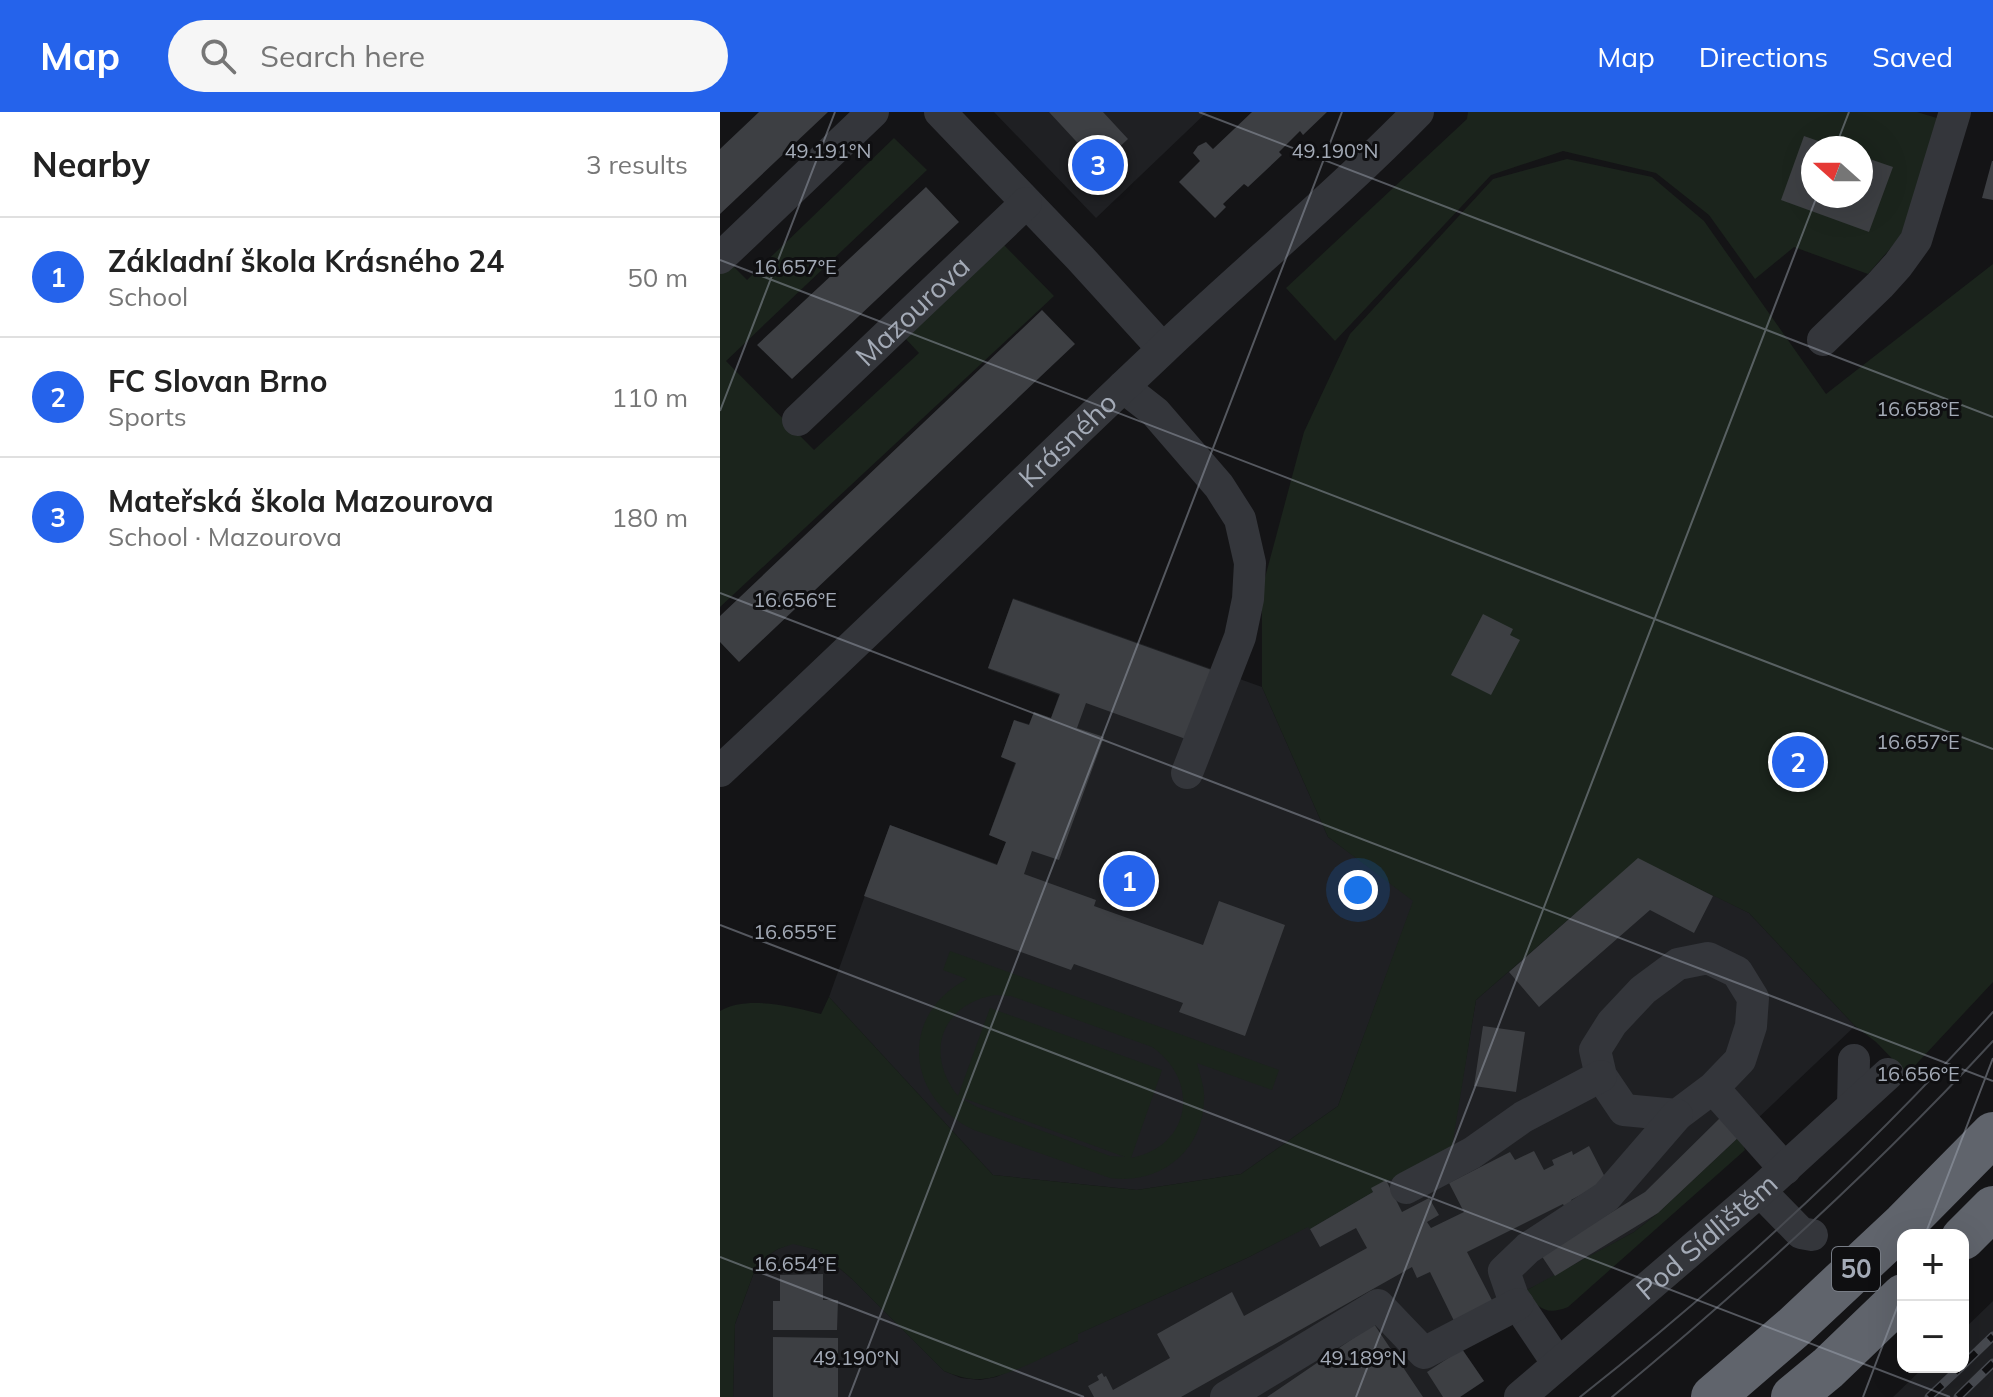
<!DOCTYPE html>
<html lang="en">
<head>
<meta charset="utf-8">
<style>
	body { margin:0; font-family:Mulish,sans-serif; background:#f6f6f6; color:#222 }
	.controls { position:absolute; right:24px; bottom:24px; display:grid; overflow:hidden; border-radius:16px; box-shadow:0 8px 32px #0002 }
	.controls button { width:72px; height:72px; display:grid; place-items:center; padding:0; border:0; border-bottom:2px solid #e0e0e0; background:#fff; color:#222; font:40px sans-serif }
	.compass { position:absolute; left:1081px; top:24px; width:72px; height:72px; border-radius:50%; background:#fff; box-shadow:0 8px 32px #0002; rotate:291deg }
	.you { position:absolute; left:638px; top:778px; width:28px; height:28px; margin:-20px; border:6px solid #fff; border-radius:50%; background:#1a73e8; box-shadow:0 0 0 12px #1a73e833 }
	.badge { display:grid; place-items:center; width:52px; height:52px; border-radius:50%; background:#2563eb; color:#fff; font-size:26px; font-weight:700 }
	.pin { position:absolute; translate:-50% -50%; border:4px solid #fff; box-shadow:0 2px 8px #0006 }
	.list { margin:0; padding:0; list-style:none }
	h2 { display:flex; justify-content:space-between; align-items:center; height:104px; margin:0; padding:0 32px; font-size:34px }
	h2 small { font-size:26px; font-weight:400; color:#767676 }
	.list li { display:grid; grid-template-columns:52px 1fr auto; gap:24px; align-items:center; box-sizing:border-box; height:120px; padding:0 32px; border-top:2px solid #e0e0e0 }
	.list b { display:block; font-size:30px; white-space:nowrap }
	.list p { margin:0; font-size:26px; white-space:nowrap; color:#767676 }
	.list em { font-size:26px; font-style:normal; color:#767676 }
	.icon { flex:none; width:44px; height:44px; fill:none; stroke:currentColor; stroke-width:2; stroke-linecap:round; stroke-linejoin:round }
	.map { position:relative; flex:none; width:1273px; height:1285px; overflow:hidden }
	header { display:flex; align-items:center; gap:48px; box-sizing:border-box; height:112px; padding:0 40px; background:#2563eb; color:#fff }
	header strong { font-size:38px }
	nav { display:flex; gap:44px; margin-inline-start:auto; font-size:28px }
	.search { width:560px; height:72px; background:#f6f6f6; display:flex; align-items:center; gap:20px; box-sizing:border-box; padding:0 28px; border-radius:44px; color:#767676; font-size:30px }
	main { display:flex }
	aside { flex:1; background:#fff }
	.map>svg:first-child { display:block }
	.built { fill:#1f2023 }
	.green { fill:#1b241c; fill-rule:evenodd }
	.building { fill:#3d3f43 }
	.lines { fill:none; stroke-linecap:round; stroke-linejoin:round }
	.minor { stroke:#34363b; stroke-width:32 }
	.highway { stroke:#60646c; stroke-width:44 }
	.tram { stroke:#474a50; stroke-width:2 }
	.rail-casing { stroke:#474a50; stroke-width:9 }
	.rail { stroke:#0f0f11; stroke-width:6; stroke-dasharray:18; stroke-linecap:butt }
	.ticks { fill:none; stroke:#a4abb7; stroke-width:2; stroke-opacity:0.45 }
	.labels { text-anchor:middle; stroke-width:6; stroke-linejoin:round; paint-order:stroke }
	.shield { fill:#0f0f11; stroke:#777c85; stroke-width:2 }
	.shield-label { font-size:26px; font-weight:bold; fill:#a4abb7 }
	.street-label { font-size:28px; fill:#a4abb7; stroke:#0f0f11 }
	.ticks-label { font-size:20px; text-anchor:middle; fill:#a4abb7; stroke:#0f0f11; stroke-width:6; stroke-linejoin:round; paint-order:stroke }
</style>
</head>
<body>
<header>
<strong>Map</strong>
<div class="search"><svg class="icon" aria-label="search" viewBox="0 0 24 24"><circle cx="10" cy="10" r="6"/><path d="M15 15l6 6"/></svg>Search here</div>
<nav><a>Map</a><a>Directions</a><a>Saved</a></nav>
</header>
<main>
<aside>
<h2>Nearby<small>3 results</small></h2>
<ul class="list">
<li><span class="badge">1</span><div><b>Základní škola Krásného 24</b><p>School</p></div><em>50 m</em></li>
<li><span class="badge">2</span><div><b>FC Slovan Brno</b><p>Sports</p></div><em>110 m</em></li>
<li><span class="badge">3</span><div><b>Mateřská škola Mazourova</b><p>School · Mazourova</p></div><em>180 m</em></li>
</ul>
</aside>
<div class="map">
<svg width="1273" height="1285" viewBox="0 0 1273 1285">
	<rect width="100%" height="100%" fill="#141416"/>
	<path class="built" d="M274,0h213l-111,106z
		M293,486l249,89 66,150 86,63 -76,206 -97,68 -104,16 -144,-15 -164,-178 61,-172 107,39 9,-22 -17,-7 26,-72 -14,-6 13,-37 15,4 5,-12 17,6 8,-23 -71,-26z
		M919,746l110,55 106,113 -197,187 -24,19 -79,44 -60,30 -33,43 22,32 -24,16h-727l2,-73 18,-49 14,-19 11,-7 15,-6 25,7 34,29 92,92 17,7 19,2 16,-3 82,-36 -1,-7 170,-76 126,-66 -2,-4 15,-8 64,-27 26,-153z
		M1273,1189v96h-100l31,-30h39v-37z"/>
	<path class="green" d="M748,0h449l23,7 -38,116 -34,39 -74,-27 -39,32 -46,-64 -53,-42 -93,-22 -72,24 -156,166 -49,-53 181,-169zM1093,36h48v48h-48z
		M174,26l33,32 -201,191 88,89 105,-97 -15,-16 99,-93 51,52 -334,311v-337l9,-8 18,18z
		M847,47l85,18 52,44 122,173 167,-130v718l-86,92 -31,-32 -21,-16 -106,-113 -111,-54 -162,141 -25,153 -79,35 1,4 -63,37 -2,-2 -61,31 -169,76v7c-24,11 -72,37 -96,38 -14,1 -25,-3 -38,-8l-92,-92 -34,-29 -25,-6 -15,5 -11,7 -14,19 -18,49 -2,73h-13v-386c28,-16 72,-4 101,3l8,-17 164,178 144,15 104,-16 97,-68 75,-205 -85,-64 -66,-150v-98l42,-157 46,-98 143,-155z
		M230,839l329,119 -7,20 -75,-27c3,13 8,24 7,37 -1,52 -45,85 -94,78l-136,-48c-68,-31 -76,-115 -7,-151l-24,-9zM275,883l16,1 141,51c49,34 39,100 -21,111l31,-88 -172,-62 -32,88c-34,-42 -17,-92 37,-101zM242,987l1,-1 162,59 -15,-1 -133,-49z
		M1020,1024l5,14 -177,157c-23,9 -29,1 -43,-16l109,-59 24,-19z"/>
	<path class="building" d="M39,0h69l-108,102v-65z
		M329,0h54l25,27 -29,27z
		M532,0h75l-24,23 -3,-4 -21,21 3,3 -34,32 -4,-3 -21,20 3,3 -11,11 -36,-36 21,-21 -7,-8 5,-7 8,-4 7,7z
		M1084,24l34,12h-25v48h48v-40l32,11 -24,65 -88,-32z
		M1272,49h1v39l-11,-2z
		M206,75l33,35 -167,157 -35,-34z
		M322,198l33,34 -336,318 -19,-20v-26z
		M293,487l207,74 -26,69 -108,-39 -9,25 27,9 -45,123 -27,-9 -8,23 72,26 -2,6 109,39 16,-44 66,24 -40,111 -66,-24 4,-9 -109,-39 -3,6 -207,-74 26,-71 107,40 9,-23 -17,-7 27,-72 -15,-6 13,-37 15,5 5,-13 17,6 9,-24 -72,-26z
		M763,502l30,15 -3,6 10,5 -29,55 -40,-20z
		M918,746l75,38 -19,37 -44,-23 -111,97 -30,-35z
		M763,914l42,6 -9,60 -42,-6z
		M1001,1005l19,19 -82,77 -103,63 -14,-21 104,-63z
		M869,1034l18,35 -36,19 5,9 -8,5 -5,-10 -96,48 28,54 -38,21 -27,-55 -13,6 -5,-11 -231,130h-87l-6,-11 11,-6 -2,-4 5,-3 2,4 2,-1 7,14 57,-32 -13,-24 75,-42 12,24 123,-68 -11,-20 -36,19 -10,-18 63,-37 -2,-4 15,-8 16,32 27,-14 10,17 -12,7 4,6 33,-16 -15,-29 61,-31 5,8 19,-9 10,19 10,-5 -2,-5 20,-9 1,4z
		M103,1162v26h15l-1,30h-64v-29h7v-26z
		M654,1212l49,73h-156z
		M53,1225l65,1v59h-65z
		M742,1237l22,32 -24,16h-17l-16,-25z"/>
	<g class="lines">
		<g class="minor">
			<path d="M220,0l140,146 83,91"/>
			<path d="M0,146l153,-146"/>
			<path d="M1103,228l57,-55 18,-20 18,-25 39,-128"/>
			<path d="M403,275l32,25 64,74 21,33 10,44 -2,36 -8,38 -53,136"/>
			<path id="s1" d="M78,308l228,-217"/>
			<path id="s2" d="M0,659c148,-138 293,-280 440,-419 85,-81 176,-156 258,-240"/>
			<path d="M993,976l-36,27 -53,-5 -23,-34 -6,-26 17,-27 31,-33 35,-26 30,-6 29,14 16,26 -2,28 -11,34 -27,28 72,81"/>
			<path d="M1133,994l1,-46"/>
			<path d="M686,1076l66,-35 51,-36 78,-41"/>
			<path d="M1040,1079l41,42 11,2"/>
			<path d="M838,1252l-45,-67 -9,-26 24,-23 78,-51 71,-82"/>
			<path d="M506,1285l152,-92 46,48 94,-49"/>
			<path id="s3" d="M800,1285l240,-206 128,-117"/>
		</g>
		<path class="highway" d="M1243,1126l30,-30
			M993,1285l80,-69 111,-104 89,-90
			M1073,1285l35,-29 75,-72"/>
		<path class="tram" d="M860,1285c147,-116 287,-245 413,-385
			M892,1285c134,-111 263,-228 381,-356"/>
		<defs>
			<path id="rail" d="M1243,1253l30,-29
				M1209,1285l32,-30
				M1238,1285l35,-34"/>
		</defs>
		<use href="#rail" class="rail-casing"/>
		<use href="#rail" class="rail"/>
	</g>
	<path class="ticks" d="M479,0l794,305M1115,36l14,-36M0,148l1273,489M0,299l115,-299M0,481l1273,488M0,813l1230,472M1205,1123l68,-177M0,1145l364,140M129,1285l493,-1285M636,1285l461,-1201M1143,1285l40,-105"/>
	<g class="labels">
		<rect class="shield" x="1112" y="1135" width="48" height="44" rx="6"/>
		<g class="shield-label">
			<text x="1136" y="1166">50</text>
		</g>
		<g class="street-label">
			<text dy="10" stroke="none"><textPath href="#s1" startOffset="158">Mazourova</textPath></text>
			<text dy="10" stroke="none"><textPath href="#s2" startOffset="480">Krásného</textPath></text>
			<text dy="10" stroke="none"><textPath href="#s3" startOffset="246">Pod Sídlištěm</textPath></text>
		</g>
	</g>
	<g class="ticks-label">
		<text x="108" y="46">49.191°N</text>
		<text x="615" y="46">49.190°N</text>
		<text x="75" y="162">16.657°E</text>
		<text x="1198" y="304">16.658°E</text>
		<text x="75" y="495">16.656°E</text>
		<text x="1198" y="637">16.657°E</text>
		<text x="75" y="827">16.655°E</text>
		<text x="1198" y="969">16.656°E</text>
		<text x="75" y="1159">16.654°E</text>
		<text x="136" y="1253">49.190°N</text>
		<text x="643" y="1253">49.189°N</text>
	</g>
</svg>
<div class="controls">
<button>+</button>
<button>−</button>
</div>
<svg class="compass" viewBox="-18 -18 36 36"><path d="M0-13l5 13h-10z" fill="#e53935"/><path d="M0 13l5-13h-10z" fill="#767676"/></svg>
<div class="you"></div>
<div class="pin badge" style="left:409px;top:769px">1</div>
<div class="pin badge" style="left:1078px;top:650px">2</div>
<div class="pin badge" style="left:378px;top:53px">3</div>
</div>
</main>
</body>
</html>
